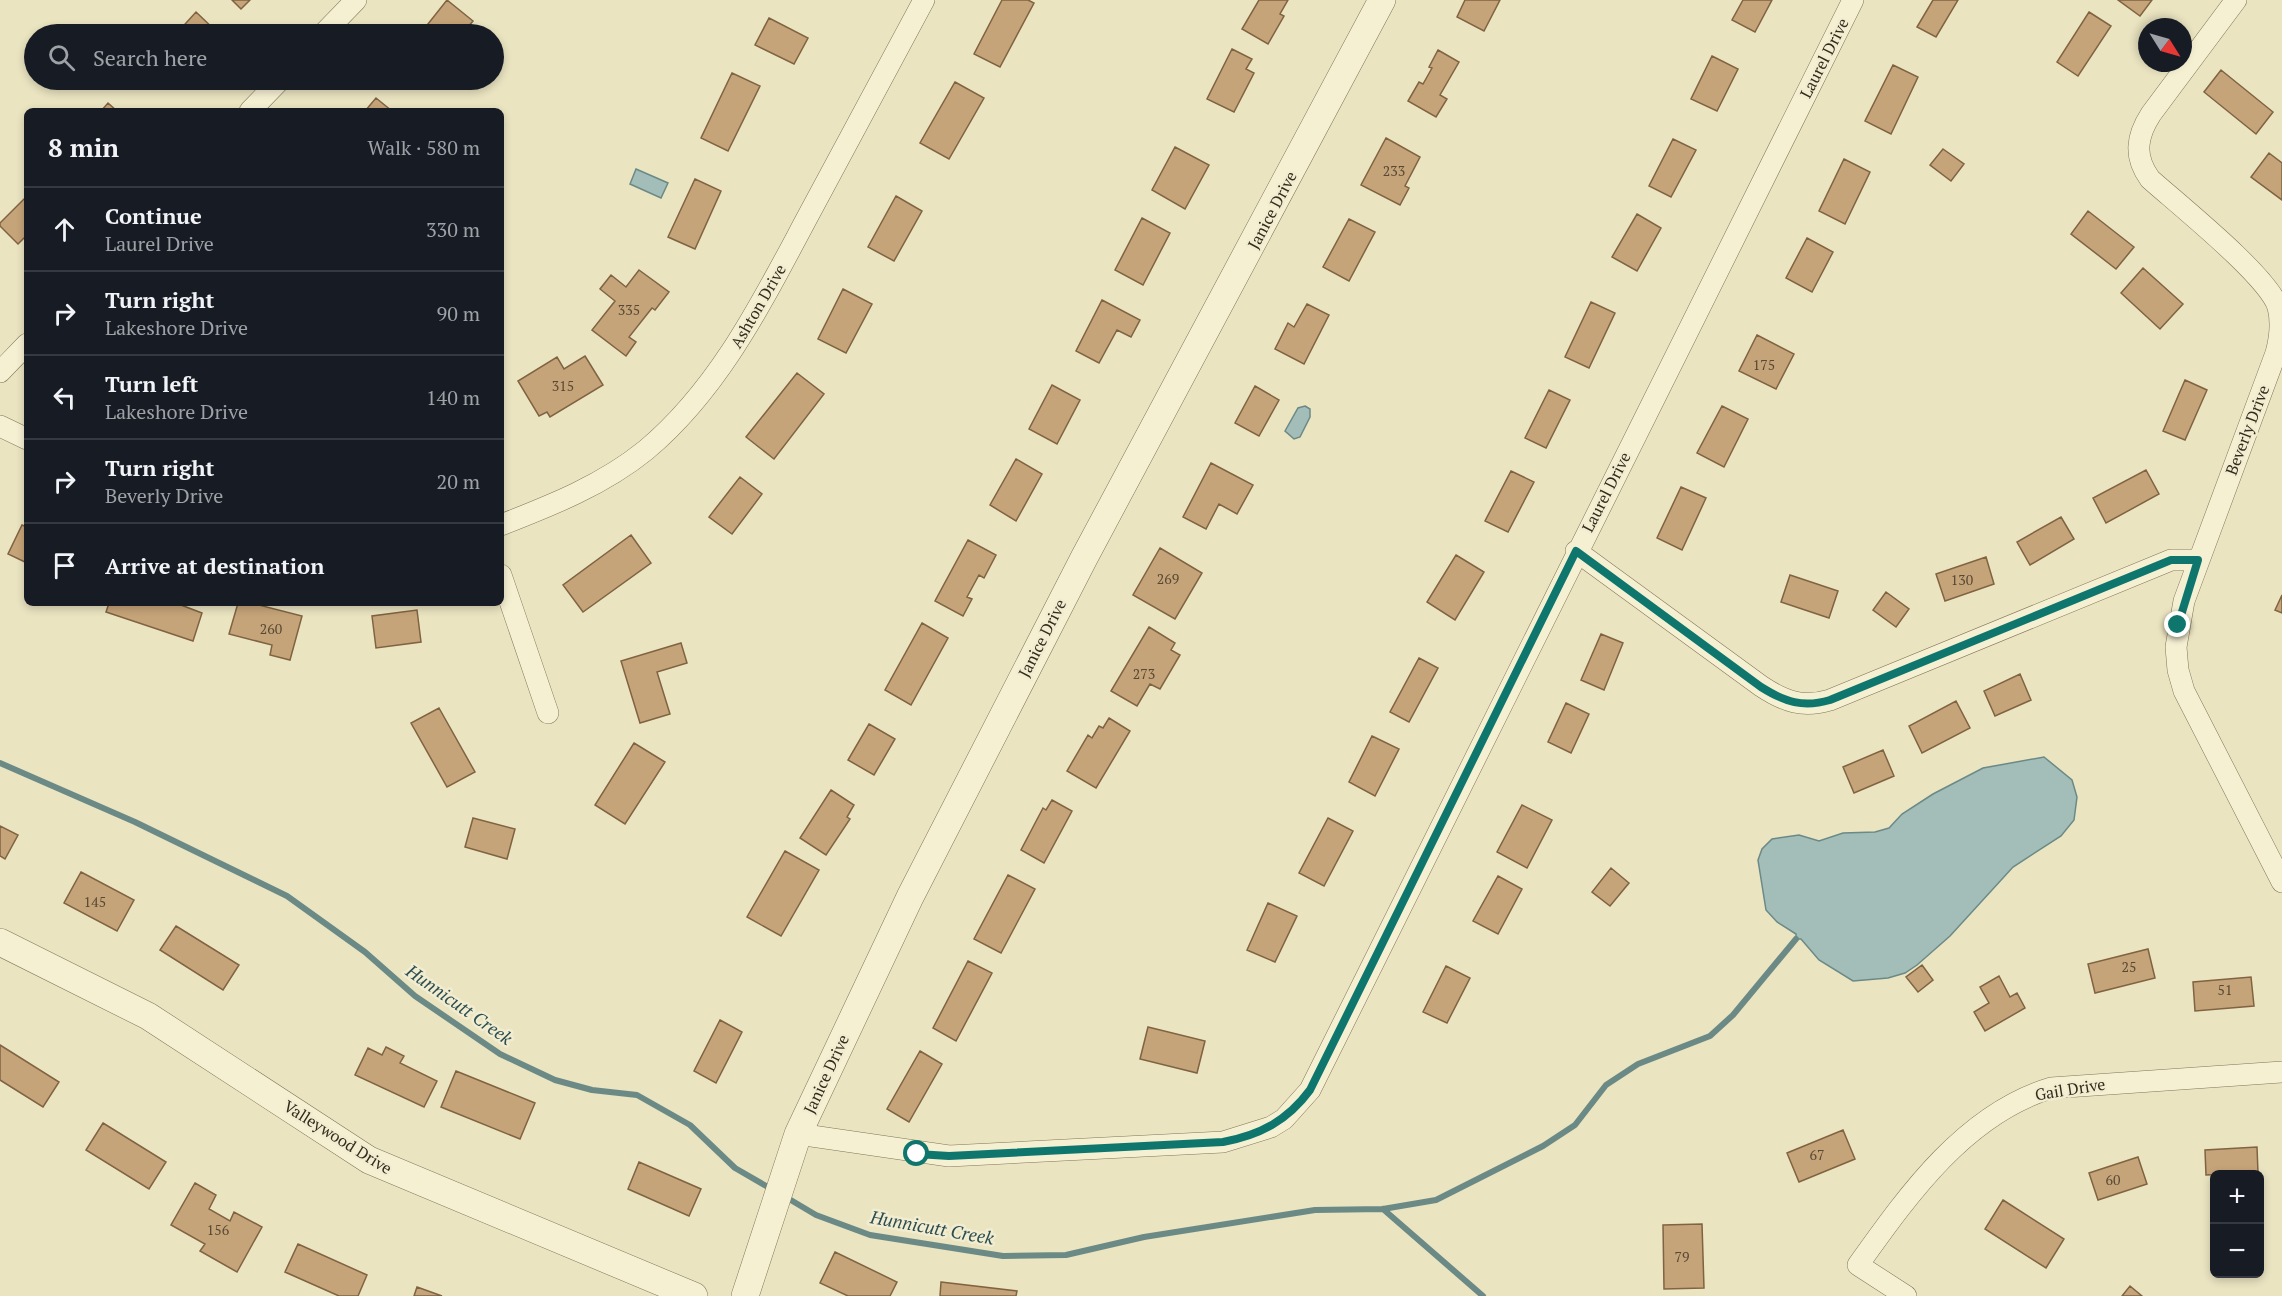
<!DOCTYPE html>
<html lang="en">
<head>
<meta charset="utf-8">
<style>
	body { margin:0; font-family:"PT Serif",serif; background:#242831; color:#f1f3f6 }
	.controls { position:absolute; right:18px; bottom:18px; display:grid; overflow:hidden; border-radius:9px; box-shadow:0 3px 9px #0003 }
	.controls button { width:54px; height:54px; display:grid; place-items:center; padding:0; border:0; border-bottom:2px solid #363941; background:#171b24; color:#f1f3f6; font:30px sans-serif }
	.compass { position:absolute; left:2138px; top:18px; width:54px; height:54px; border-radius:50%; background:#171b24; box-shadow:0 3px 9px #0003; rotate:127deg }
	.stop { position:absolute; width:18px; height:18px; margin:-14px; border:4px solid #0f766e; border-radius:50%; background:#fff }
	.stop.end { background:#0f766e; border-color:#fff; box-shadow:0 2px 6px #0008 }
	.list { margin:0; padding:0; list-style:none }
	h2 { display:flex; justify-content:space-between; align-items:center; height:78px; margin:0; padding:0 24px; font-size:26px }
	h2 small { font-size:20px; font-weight:400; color:#9ea1a6 }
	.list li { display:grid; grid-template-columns:39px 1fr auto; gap:18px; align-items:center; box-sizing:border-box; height:84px; padding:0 24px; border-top:2px solid #363941 }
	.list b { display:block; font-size:22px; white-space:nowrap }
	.list p { margin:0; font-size:20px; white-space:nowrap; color:#9ea1a6 }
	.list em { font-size:20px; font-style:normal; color:#9ea1a6 }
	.icon { flex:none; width:33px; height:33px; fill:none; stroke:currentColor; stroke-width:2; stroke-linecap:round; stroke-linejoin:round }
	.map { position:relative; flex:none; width:2282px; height:1296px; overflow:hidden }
	.search { position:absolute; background:#171b24; box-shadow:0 3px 9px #0003; left:24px; top:24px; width:480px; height:66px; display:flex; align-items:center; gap:15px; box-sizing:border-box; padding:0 21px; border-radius:33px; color:#9ea1a6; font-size:22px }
	.panel { position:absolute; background:#171b24; box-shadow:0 3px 9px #0003; left:24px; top:108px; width:480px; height:498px; border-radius:9px }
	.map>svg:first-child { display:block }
	.water { fill:#a3bdb9; stroke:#6b8a86; stroke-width:1.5 }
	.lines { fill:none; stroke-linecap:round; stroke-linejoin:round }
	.stream { stroke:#6b8a86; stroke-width:6 }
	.building { fill:#c6a479; stroke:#806341; stroke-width:1.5 }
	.minor-casing { stroke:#82755a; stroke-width:22 }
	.tertiary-casing { stroke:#82755a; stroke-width:28 }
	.minor { stroke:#f6f0d3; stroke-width:21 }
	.tertiary { stroke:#f6f0d3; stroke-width:27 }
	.route { stroke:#0f766e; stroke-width:8 }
	.labels { text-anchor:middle; stroke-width:5; stroke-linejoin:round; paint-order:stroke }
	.number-label { font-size:14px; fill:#584934 }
	.street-label { font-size:16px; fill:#332b1d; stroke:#f2edd0 }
	.water-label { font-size:18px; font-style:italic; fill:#2d4f52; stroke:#f2edd0 }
</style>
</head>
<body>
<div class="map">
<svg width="2282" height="1296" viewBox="0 0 2282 1296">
	<rect width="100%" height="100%" fill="#eae4c1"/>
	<path class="water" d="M636,169l32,14 -7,15 -31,-14z
		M1305,406l5,3v8l-10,20 -6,2 -9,-8 13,-23z
		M2044,757l28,23 5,17 -3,23 -13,16 -48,31 -63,69 -33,29 -12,8 -17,5 -35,3 -34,-21 -18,-21h-5v-5l-19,-12 -11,-12 -8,-50 4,-11 10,-10 27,-4 20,6 24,-8 32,-1 14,-4 13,-14 31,-20 50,-26z"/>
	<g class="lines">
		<path class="stream" d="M0,763l135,59 152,74 78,56 50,44 85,58 55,26 37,10 45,5 53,30 45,43 38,22
			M784,1196l32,19 54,20 133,21 63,-1 78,-18 171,-27 68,-1 53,-9 107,-54 32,-21 31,-40 32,-21 72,-28 23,-21 63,-76
			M1383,1209l100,87"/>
	</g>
	<path class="building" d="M232,0h18l-9,9z
		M447,0l26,21 -11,13h-42z
		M1002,0h26l6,3 -34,64 -26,-13z
		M1259,0h29l-8,14 4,2 -16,28 -26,-15z
		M1465,0h35l-16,31 -27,-14z
		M1743,0h29l-17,32 -23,-12z
		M1933,0h25l-22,37 -19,-10z
		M2118,0h34l-12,16z
		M196,12l22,21 -1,1h-41z
		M2089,12l22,14 -33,50 -21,-14z
		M769,18l39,20 -14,26 -39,-19z
		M1232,49l20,10 -6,10 8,4 -20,39 -27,-13z
		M1438,50l21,12 -19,33 7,4 -11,18 -28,-16 11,-19 4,2 9,-16 -3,-1z
		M1712,56l26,13 -21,42 -26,-12z
		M1893,65l25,12 -27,57 -26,-13z
		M2221,70l52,42 -17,22 -52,-42z
		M732,73l28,13 -32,65 -27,-13z
		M955,82l29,16 -35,61 -29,-16z
		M376,98l16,13h-27z
		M108,103l9,8h-16z
		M1386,138l34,19 -15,29 4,2 -9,17 -39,-20z
		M1673,139l23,11 -25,47 -22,-11z
		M1175,147l34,18 -24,44 -33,-19z
		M1943,149l21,15 -13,17 -21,-16z
		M2269,153l13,10v37l-31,-23z
		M1844,159l26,13 -25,52 -26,-13z
		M695,179l26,12 -26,58 -27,-12z
		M27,196v39l-9,9 -18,-18v-3z
		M896,196l26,15 -28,50 -26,-14z
		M2088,211l46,36 -18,22 -45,-35z
		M1637,214l24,14 -24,43 -25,-14z
		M1142,218l28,15 -27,52 -28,-15z
		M1349,219l26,13 -26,49 -26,-14z
		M1807,238l26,14 -21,40 -26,-14z
		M2143,268l40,36 -23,25 -39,-36z
		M639,270l30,22 -14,18 -3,-2 -23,29 7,5 -10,14 -34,-26 23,-29 -15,-12 11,-14 15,12z
		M843,289l29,15 -26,49 -28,-14z
		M1102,300l38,20 -9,17 -14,-7 -18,33 -23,-12z
		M1591,302l24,11 -26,55 -24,-11z
		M1307,304l22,11 -25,49 -29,-15 13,-26 6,4z
		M1757,335l37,19 -18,35 -37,-18z
		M585,356l18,29 -53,32 -3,-5 -8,4 -21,-35 39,-24 7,12z
		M797,373l27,21 -50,65 -28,-22z
		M2185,380l22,10 -22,50 -22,-9z
		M1052,385l28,15 -23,44 -28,-15z
		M1255,386l24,14 -20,36 -24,-13z
		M1549,390l21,10 -24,48 -21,-10z
		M1722,406l26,13 -24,48 -27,-14z
		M1016,459l26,15 -26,47 -26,-16z
		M1211,463l42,22 -16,29 -18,-10 -13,25 -23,-12z
		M2146,470l13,24 -53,29 -13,-25z
		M1511,471l23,11 -26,50 -23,-11z
		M740,477l22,17 -30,40 -23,-17z
		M1681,487l25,11 -24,52 -25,-12z
		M2061,517l13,22 -44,26 -13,-23z
		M22,525l5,2v36l-19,-9z
		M631,535l20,28 -68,49 -20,-27z
		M968,540l28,15 -12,23 -5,-3 -12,22 5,2 -9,17 -28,-15z
		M1160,548l42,25 -27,46 -42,-24z
		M1456,555l28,17 -29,48 -28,-18z
		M1986,557l8,27 -49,17 -9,-27z
		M1790,575l48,16 -9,27 -48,-16z
		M1886,592l23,17 -13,18 -23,-17z
		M2282,595v18l-7,-3z
		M109,603h73l-1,2 21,8 -9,28 -87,-29z
		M238,603h13l51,13 -12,44 -20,-5 2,-10 -43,-11z
		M417,610l4,32 -45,6 -4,-32z
		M922,623l26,15 -37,67 -26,-15z
		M1149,627l26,16 -4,7 9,5 -20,34 -10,-5 -13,22 -26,-15z
		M1601,634l22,9 -19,47 -23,-10z
		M681,643l6,20 -30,9 13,42 -30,9 -19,-62z
		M1419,658l19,10 -29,54 -19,-10z
		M2020,674l11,26 -36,16 -11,-25z
		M1956,701l14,27 -48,25 -13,-27z
		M1566,703l23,11 -18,39 -23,-11z
		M439,708l36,64 -28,15 -36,-64z
		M1109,718l21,13 -34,57 -29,-17 21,-36 4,3 7,-12 4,2z
		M869,724l26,15 -21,36 -26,-15z
		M1372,736l27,13 -24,47 -26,-14z
		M634,743l31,19 -40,62 -30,-19z
		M1883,750l11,26 -40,17 -11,-26z
		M831,790l23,15 -7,12 3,2 -24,36 -26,-17z
		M1052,800l20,11 -28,52 -23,-13 22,-42 3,2z
		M1522,805l30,15 -25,48 -30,-16z
		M473,818l42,11 -8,30 -42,-12z
		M1328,818l25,13 -29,55 -25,-13z
		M0,826l18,9 -13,24 -5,-3z
		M785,851l34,19 -38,66 -34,-19z
		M1611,868l18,15 -19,23 -18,-14z
		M81,872l53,28 -17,31 -53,-28z
		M1008,875l27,14 -34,64 -27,-14z
		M1498,876l24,13 -24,45 -25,-13z
		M1268,903l29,13 -22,46 -28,-12z
		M176,926l63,39 -16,25 -63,-40z
		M2148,949l7,29 -60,15 -7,-29z
		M968,961l24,12 -36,68 -23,-13z
		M1922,965l11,15 -15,12 -12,-15z
		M1446,966l24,12 -23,45 -24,-11z
		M1999,976l11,21 7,-4 8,15 -40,23 -11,-19 15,-9 -9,-16z
		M2251,977l3,29 -59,5 -2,-29z
		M720,1020l22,12 -26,51 -22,-12z
		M1148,1027l57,14 -8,32 -57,-14z
		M0,1045l59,37 -16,25 -43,-27z
		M386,1047l18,9 -4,7 37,18 -13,26 -69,-32 13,-27 14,7z
		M920,1051l22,13 -33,58 -22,-13z
		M456,1071l79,32 -15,36 -79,-32z
		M103,1123l63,39 -17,27 -63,-39z
		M1843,1130l12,29 -56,23 -12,-29z
		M2257,1147l1,26 -52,2 -1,-25z
		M2138,1157l9,27 -49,16 -9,-27z
		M639,1162l62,27 -12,27 -61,-27z
		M195,1183l21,12 -7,14 21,12 4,-9 28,15 -25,45 -37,-21 5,-7 -34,-19z
		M2003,1200l61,39 -18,29 -61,-39z
		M1702,1224l2,64 -40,1 -1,-64z
		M298,1244l69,31 -9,21h-19l-54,-24z
		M835,1252l62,30 -7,14h-42l-28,-13z
		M941,1282l76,9 -1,5h-76z
		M2130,1286l12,10h-20z
		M417,1287l25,9h-28z"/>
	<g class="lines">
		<defs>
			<path id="minor" d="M2236,0l-85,114c-15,23 -17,43 -1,65 29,26 118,97 128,128 4,16 2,31 -2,46l-92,248 -8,46 2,23 6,21 98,191
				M323,34l33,-34
				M250,111l30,-31
				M0,372l27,-28
				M0,426l27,13
				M501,525c51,-20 102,-40 145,-75 74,-62 117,-150 162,-234 39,-72 77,-144 116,-216
				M1576,551l185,135c24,16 42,22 69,14l341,-140h27
				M501,575l47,138
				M798,1134l151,22 274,-14 48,-15 13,-8 26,-29 543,-1090
				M1906,1296l-48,-31c50,-70 107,-151 193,-177l231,-16"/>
			<path id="tertiary" d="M0,942l148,74 221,144 325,136
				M745,1296l53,-162 112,-237 174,-339 298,-558"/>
		</defs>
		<use href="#minor" class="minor-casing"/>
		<use href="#tertiary" class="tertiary-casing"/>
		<use href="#minor" class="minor"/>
		<use href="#tertiary" class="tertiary"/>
	</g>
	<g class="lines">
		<path class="route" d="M917,1154l32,2 274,-14c37,-7 64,-21 87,-52l266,-539 185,136c24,15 42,21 69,13l341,-140h27l-20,65"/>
	</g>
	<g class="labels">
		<g class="number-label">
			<text x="1394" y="176">233</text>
			<text x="629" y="315">335</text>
			<text x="1764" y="370">175</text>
			<text x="563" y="391">315</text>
			<text x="1168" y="584">269</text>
			<text x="1962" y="585">130</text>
			<text x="271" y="634">260</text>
			<text x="1144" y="679">273</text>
			<text x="95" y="907">145</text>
			<text x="2129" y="972">25</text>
			<text x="2225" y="995">51</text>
			<text x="1817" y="1160">67</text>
			<text x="2113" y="1185">60</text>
			<text x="218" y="1235">156</text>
			<text x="1682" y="1262">79</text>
		</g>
		<g class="street-label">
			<text transform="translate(1824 58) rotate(-63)" y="6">Laurel Drive</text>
			<text transform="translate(1272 210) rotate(-62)" y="6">Janice Drive</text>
			<text transform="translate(758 306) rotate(-60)" y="6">Ashton Drive</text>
			<text transform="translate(2247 430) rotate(-69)" y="6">Beverly Drive</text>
			<text transform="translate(1606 492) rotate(-63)" y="6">Laurel Drive</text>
			<text transform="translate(1042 638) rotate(-63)" y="6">Janice Drive</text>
			<text transform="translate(826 1074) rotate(-65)" y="6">Janice Drive</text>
			<text transform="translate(2070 1089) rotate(-9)" y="6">Gail Drive</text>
			<text transform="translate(338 1137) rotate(32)" y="6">Valleywood Drive</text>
		</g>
		<g class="water-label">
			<text transform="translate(459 1005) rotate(35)" y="6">Hunnicutt Creek</text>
			<text transform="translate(932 1228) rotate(10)" y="6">Hunnicutt Creek</text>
		</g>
	</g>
</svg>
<div class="controls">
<button>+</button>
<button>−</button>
</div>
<svg class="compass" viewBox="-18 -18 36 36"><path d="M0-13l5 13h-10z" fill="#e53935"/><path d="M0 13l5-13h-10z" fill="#9ea1a6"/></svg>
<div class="stop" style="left:917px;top:1154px"></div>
<div class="stop end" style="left:2178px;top:625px"></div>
<div class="search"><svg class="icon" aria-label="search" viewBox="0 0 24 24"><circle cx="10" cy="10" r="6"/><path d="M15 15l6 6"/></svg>Search here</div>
<section class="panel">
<h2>8 min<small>Walk · 580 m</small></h2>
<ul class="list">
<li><svg class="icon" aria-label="ahead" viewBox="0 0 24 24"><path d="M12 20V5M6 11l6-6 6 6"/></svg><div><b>Continue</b><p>Laurel Drive</p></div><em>330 m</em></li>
<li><svg class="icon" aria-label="right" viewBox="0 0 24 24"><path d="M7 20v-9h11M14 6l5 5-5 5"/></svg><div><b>Turn right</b><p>Lakeshore Drive</p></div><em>90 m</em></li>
<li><svg class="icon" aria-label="left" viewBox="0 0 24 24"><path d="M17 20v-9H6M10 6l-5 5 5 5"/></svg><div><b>Turn left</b><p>Lakeshore Drive</p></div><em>140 m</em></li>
<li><svg class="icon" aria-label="right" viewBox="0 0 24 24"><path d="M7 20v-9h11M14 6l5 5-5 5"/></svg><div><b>Turn right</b><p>Beverly Drive</p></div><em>20 m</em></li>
<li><svg class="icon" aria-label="arrive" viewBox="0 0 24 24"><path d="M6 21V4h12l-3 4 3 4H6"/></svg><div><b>Arrive at destination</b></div></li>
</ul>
</section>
</div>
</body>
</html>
